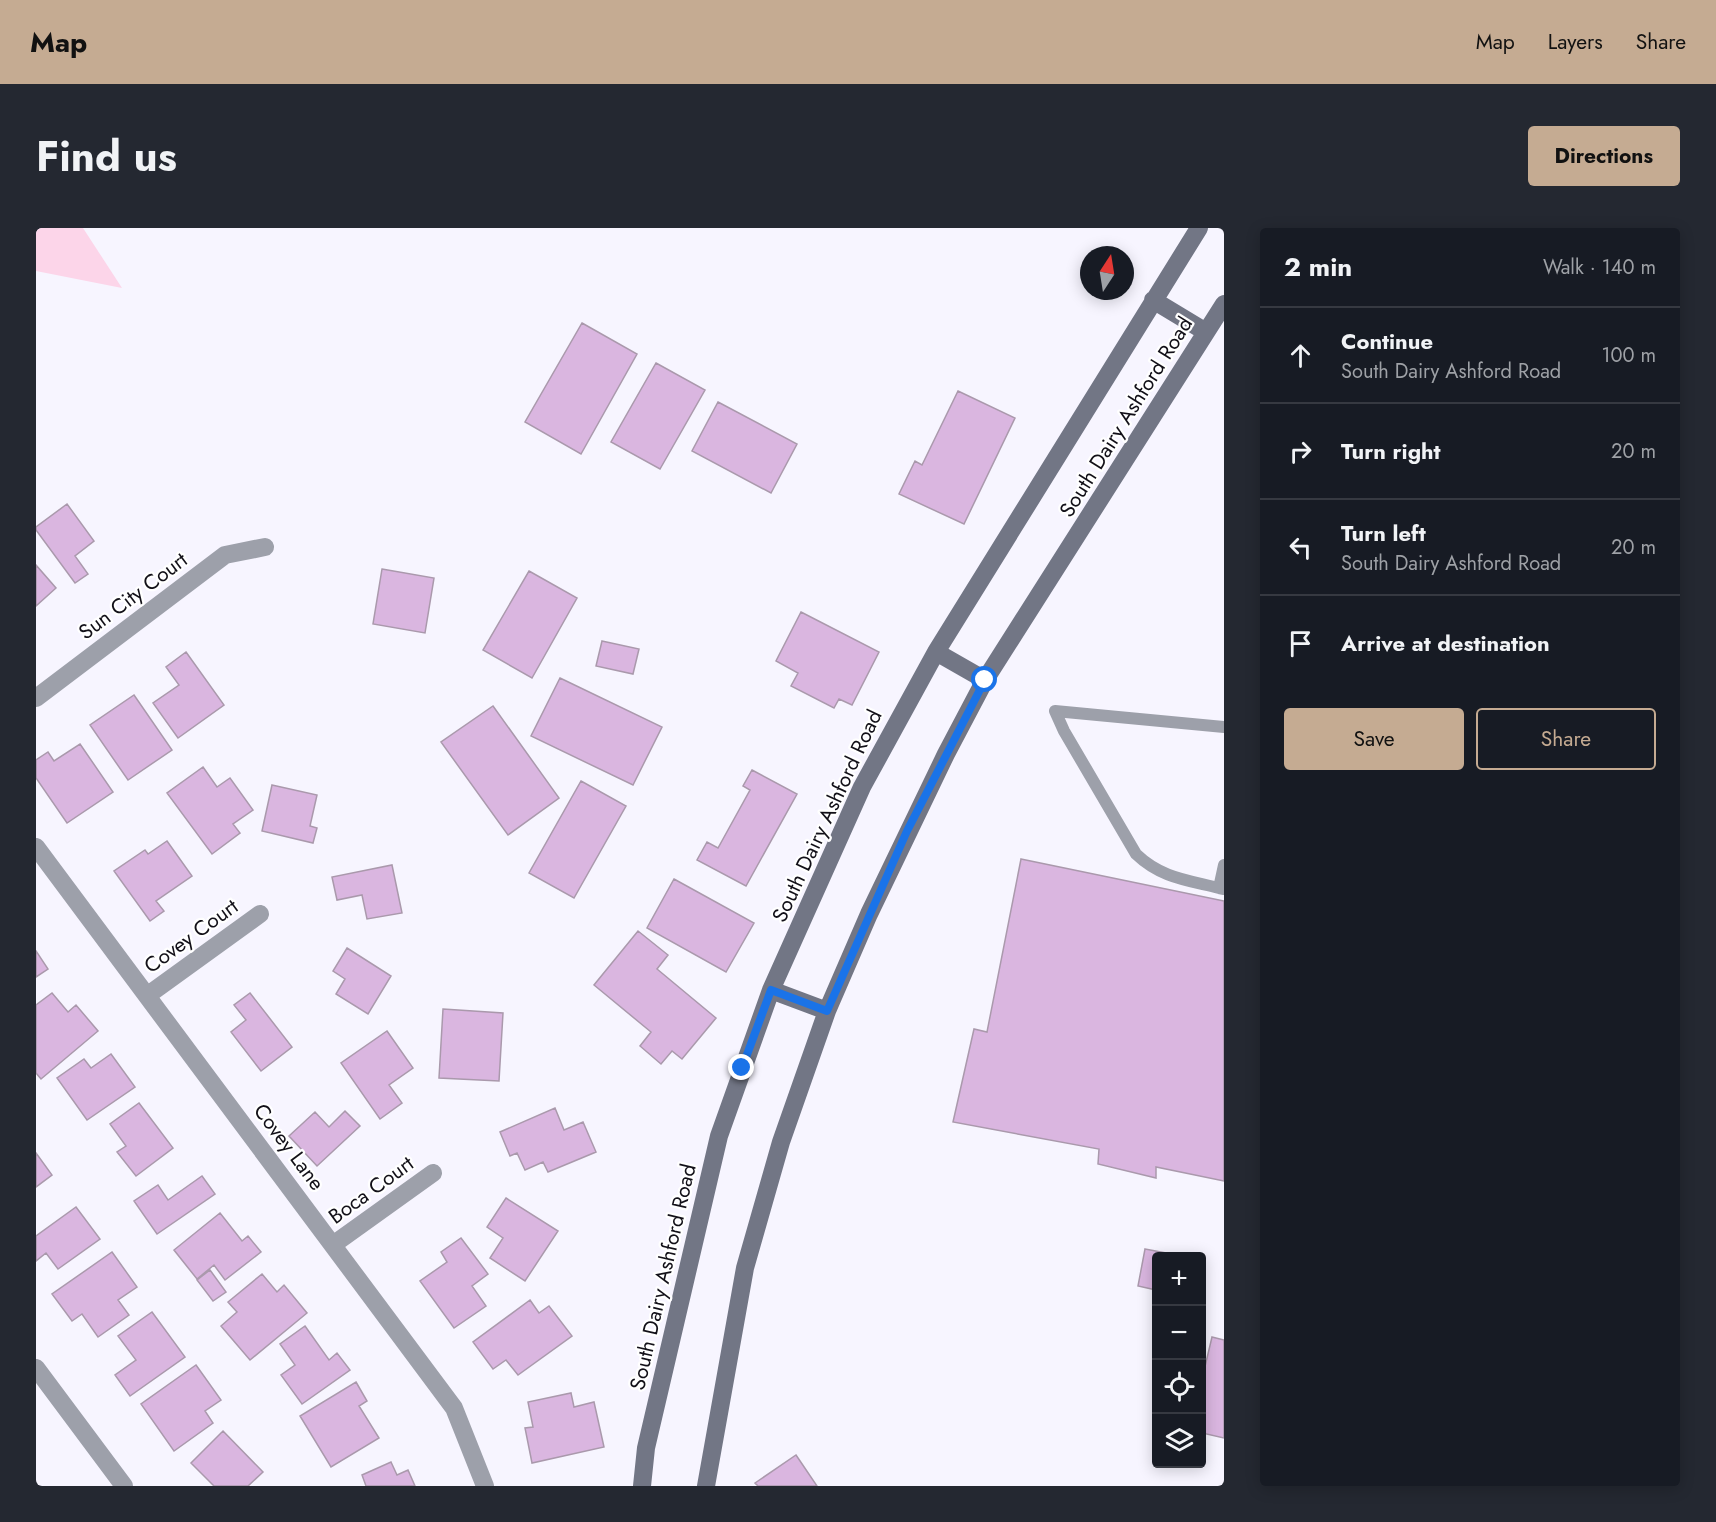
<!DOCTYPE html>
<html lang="en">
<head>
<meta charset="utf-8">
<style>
	body { margin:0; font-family:Jost,sans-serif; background:#242831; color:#f1f3f6 }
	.controls { position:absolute; right:18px; bottom:18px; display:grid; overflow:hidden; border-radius:6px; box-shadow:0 3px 15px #0003 }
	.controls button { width:54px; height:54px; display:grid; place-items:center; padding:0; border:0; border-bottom:2px solid #363941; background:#171b24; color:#f1f3f6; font:30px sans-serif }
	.compass { position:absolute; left:1044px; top:18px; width:54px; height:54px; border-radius:50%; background:#171b24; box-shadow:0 3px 15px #0003; rotate:12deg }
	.stop { position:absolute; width:18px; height:18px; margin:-14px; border:4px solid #1a73e8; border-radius:50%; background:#fff }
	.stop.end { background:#1a73e8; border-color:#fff; box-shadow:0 2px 6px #0008 }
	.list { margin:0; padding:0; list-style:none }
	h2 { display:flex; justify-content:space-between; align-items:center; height:78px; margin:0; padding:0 24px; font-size:26px }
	h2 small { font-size:20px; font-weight:400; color:#9ea1a6 }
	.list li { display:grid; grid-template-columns:39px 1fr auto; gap:18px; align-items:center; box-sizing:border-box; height:96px; padding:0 24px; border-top:2px solid #363941 }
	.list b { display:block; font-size:22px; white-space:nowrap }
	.list p { margin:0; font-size:20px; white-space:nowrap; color:#9ea1a6 }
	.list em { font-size:20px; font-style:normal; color:#9ea1a6 }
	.actions { display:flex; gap:12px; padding:18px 24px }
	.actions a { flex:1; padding:14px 0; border:2px solid #c5ab92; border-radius:6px; text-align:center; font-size:21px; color:#c5ab92 }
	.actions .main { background:#c5ab92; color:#111 }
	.icon { flex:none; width:33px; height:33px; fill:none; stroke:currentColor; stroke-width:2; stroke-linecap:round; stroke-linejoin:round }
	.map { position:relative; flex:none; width:1188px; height:1258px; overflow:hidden; border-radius:6px }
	header { display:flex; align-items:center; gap:36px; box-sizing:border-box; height:84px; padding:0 30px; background:#c5ab92; color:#111 }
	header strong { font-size:28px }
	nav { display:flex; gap:33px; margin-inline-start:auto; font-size:21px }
	.intro { display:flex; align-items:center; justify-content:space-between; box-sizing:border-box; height:144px; padding:0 36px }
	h1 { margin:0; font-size:42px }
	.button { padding:15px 27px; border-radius:6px; background:#c5ab92; color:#111; font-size:21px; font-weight:700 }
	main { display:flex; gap:36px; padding:0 36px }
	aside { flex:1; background:#171b24; border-radius:6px; box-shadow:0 3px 15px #0003 }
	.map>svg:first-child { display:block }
	.green { fill:#fcd5e9 }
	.building { fill:#dab6e0; stroke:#aa99ac; stroke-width:1.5 }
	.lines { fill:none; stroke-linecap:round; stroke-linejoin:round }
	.lane { stroke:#9da0aa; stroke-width:12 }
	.street { stroke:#9da0aa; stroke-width:18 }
	.secondary { stroke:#727685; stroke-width:18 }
	.route { stroke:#1a73e8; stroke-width:8 }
	.labels { text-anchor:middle; stroke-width:4.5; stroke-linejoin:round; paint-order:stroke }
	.street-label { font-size:21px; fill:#121018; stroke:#fff }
</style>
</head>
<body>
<header>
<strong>Map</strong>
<nav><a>Map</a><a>Layers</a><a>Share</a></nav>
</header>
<div class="intro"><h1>Find us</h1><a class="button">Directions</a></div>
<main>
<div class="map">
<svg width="1188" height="1258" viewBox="0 0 1188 1258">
	<rect width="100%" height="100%" fill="#f7f5ff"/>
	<path class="green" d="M0,0h47l39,60 -86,-17z"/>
	<path class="building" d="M546,95l55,31 -56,100 -56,-32z
		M620,135l49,27 -45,79 -49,-27z
		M922,163l57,27 -51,106 -65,-30 16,-33 7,4z
		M682,174l79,42 -26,49 -79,-42z
		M31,276l27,37 -19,15 13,18 -13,9 -39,-53v-3z
		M0,337l20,23 -20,18z
		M346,341l52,9 -9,55 -52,-9z
		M493,343l48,27 -45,80 -49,-28z
		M765,384l78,40 -27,53 -13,-6 -5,9 -43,-22 7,-13 -22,-12z
		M566,413l37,8 -6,25 -37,-8z
		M150,424l38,53 -46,33 -25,-35 26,-18 -13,-18z
		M524,450l102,49 -29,58 -102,-49z
		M98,467l38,55 -44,30 -38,-55z
		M457,478l66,92 -51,37 -67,-93z
		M44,516l33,48 -46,31 -31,-45v-18l12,-8 6,9z
		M167,539l14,20 13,-9 23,32 -20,14 7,9 -28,21 -45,-61z
		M716,542l45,24 -51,92 -49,-26 10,-18 11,6 32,-58 -7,-4z
		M545,553l45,25 -52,92 -45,-25z
		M236,557l45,10 -7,31 7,2 -4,15 -51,-12z
		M131,613l25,35 -36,25 8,10 -14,10 -36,-50 31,-21 3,4z
		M985,631l203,42v280l-68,-14v11l-58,-14 1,-15 -146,-27 21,-93 13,3z
		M356,637l10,48 -35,6 -5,-24 -25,5 -5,-23z
		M638,651l80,44 -28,49 -79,-44z
		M602,703l30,24 -11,14 59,49 -34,41 -10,-8 -11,13 -21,-18 11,-14 -57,-47z
		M311,720l44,28 -23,38 -32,-20 9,-15 -12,-8z
		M0,723l12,18 -12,8z
		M16,765l16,19 8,-7 22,26 -57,48 -5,-6v-68z
		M214,765l42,54 -31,24 -30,-39 15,-12 -12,-15z
		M407,781l60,4 -4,68 -60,-3z
		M351,803l26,37 -24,17 13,18 -22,16 -39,-56z
		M75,826l24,33 -48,33 -30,-42 27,-19 7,9z
		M103,875l34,45 -37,28 -19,-24 9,-6 -16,-22z
		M519,880l9,22 19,-8 13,30 -48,20 -5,-10 -18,8 -8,-17 -7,3 -10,-24z
		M309,883l15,15 -43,40 -28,-30 26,-24 14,15z
		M0,925l16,22 -16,12z
		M166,948l13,18 -58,40 -23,-33 24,-16 10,15z
		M470,970l52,33 -33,50 -35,-23 13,-20 -16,-11z
		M40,979l24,32 -42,30 -12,-16 -10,8v-25z
		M184,985l22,28 6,-5 13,16 -36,28 -11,-15 -17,14 -23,-29z
		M425,1010l27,36 -16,12 14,20 -32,22 -34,-47 27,-19 -6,-10z
		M1109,1021l37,7h-26v34l-18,-4z
		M76,1024l25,35 -19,13 11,15 -31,22 -16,-23 -10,7 -20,-27z
		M174,1042l16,22 -13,9 -16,-21z
		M226,1046l15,18 7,-7 23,28 -57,47 -29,-34 16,-14 -9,-10z
		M494,1072l9,13 10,-7 23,30 -54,39 -12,-15 -13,9 -20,-27z
		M116,1084l33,45 -55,39 -15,-21 21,-15 -18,-24z
		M269,1098l24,34 8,-7 13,17 -48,34 -21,-29 14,-10 -15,-21z
		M1176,1109l12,3v98l-22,-5v-54z
		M160,1137l25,35 -16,11 8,12 -39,28 -33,-47z
		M320,1154l11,19 -8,5 20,32 -48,29 -31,-51z
		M535,1165l3,14 20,-5 10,45 -72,16 -7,-35 8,-1 -5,-25z
		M187,1203l40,41 -15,14h-34l-23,-23z
		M760,1227l21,31h-59l-3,-3z
		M355,1234l6,13 11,-5 7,16h-49l-4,-11z"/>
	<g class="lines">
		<path class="lane" d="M1188,637l-5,23 5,1
			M1183,660c-32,-8 -58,-10 -83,-34l-72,-123 -9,-20 169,16"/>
		<path class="street" d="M0,470l189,-143 40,-8
			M0,619l418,561 31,78
			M112,767l112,-81
			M298,1016l99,-71
			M0,1140l88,118"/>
		<path class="secondary" d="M1117,72l53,32
			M900,424l49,28
			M735,762l56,21
			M606,1258l4,-38 73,-312 52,-146 91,-203 74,-135 263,-424
			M670,1258l39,-218 36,-126 46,-131 42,-97 77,-160 39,-74 239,-376"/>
	</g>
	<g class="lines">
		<path class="route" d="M706,840l29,-78 56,21 80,-180 78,-151"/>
	</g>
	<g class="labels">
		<g class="street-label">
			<text transform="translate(1090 189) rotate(-58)" y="7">South Dairy Ashford Road</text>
			<text transform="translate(97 368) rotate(-37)" y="7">Sun City Court</text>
			<text transform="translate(791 588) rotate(-65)" y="7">South Dairy Ashford Road</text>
			<text transform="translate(155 708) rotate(-36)" y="7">Covey Court</text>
			<text transform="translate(253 919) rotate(53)" y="7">Covey Lane</text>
			<text transform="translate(335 962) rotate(-36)" y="7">Boca Court</text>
			<text transform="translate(627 1049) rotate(-77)" y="7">South Dairy Ashford Road</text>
		</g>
	</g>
</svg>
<div class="controls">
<button>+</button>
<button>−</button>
<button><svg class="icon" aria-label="locate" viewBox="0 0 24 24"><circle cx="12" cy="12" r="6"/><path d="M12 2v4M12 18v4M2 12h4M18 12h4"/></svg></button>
<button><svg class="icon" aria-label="layers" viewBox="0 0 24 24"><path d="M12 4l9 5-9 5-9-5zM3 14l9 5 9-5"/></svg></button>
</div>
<svg class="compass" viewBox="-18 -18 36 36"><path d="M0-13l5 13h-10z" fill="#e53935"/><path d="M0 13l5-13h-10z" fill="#9ea1a6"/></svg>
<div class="stop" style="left:949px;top:452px"></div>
<div class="stop end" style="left:706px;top:840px"></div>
</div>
<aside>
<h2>2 min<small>Walk · 140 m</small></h2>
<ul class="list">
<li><svg class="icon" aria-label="ahead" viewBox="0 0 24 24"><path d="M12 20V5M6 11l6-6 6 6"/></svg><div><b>Continue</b><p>South Dairy Ashford Road</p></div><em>100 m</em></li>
<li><svg class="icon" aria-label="right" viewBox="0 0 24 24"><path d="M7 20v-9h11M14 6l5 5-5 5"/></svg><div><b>Turn right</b></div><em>20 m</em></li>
<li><svg class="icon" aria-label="left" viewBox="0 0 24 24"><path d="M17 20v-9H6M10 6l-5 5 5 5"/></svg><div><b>Turn left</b><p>South Dairy Ashford Road</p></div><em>20 m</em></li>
<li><svg class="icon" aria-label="arrive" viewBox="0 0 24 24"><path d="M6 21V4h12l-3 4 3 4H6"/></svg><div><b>Arrive at destination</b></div></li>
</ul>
<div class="actions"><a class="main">Save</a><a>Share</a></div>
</aside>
</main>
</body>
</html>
